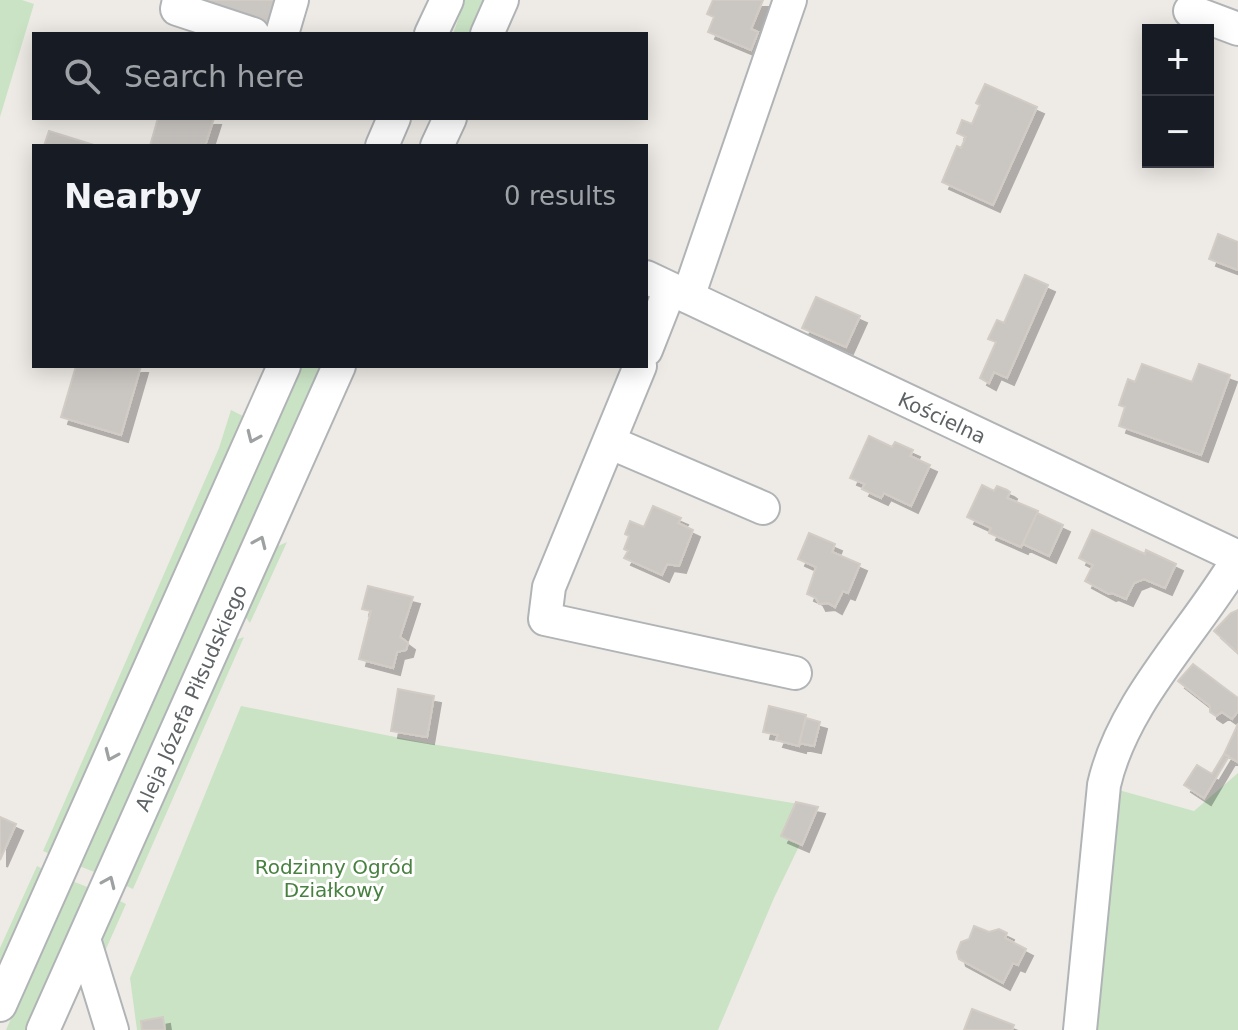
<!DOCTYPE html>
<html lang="en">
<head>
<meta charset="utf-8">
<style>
	body { margin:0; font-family:"DejaVu Sans",sans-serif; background:#242831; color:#f1f3f6 }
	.controls { position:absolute; right:24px; top:24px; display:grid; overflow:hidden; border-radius:0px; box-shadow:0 4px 20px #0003 }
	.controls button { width:72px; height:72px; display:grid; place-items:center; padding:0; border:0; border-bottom:2px solid #363941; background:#171b24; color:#f1f3f6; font:40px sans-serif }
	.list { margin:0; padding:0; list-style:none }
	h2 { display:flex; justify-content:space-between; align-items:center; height:104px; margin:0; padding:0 32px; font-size:34px }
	h2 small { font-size:26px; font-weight:400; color:#9ea1a6 }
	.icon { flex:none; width:44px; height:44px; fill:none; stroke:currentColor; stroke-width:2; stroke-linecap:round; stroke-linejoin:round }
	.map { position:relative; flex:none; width:1238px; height:1030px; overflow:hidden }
	.search { position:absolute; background:#171b24; box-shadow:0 4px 20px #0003; left:32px; top:32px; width:616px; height:88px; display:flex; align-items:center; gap:20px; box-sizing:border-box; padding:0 28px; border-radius:0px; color:#9ea1a6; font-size:30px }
	.panel { position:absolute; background:#171b24; box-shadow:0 4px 20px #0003; left:32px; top:144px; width:616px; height:224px; border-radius:0px }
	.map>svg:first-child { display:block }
	.green { fill:#cae3c5 }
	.building { fill:#cac6c2; stroke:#d2ccc5; stroke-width:2; filter:url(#shadow) }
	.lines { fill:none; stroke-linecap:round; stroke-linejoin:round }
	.minor-casing { stroke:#b1b4b6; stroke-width:36 }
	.minor { stroke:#fff; stroke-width:32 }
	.oneway { stroke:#9ea1a2 }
	.labels { text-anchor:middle; stroke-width:6; stroke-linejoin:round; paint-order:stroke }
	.street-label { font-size:20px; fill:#5d6264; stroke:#fff }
	.park-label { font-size:20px; fill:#47813f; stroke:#fff }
</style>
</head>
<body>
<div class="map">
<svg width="1238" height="1030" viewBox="0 0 1238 1030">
	<defs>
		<filter id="shadow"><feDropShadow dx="7" dy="7" stdDeviation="0" flood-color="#0004"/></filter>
	</defs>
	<rect width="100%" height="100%" fill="#eeebe6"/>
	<path class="green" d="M0,0h22l12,4 -34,113z
		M465,0h21l-15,34h-18z
		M302,366h21l-226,507 -18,-7z
		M231,410l14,7 -195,437 -7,-3 176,-403z
		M287,542l-37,81 -6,-8 30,-67z
		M244,637l-111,252 -9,-4 109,-244z
		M241,706l184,37 393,64 -44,91 -56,132h-581l-7,-52z
		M1238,773v257h-149l19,-243 86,24z
		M37,866l6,3 -43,96v-17z
		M72,881l18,7 -63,142h-21z
		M118,900l8,4 -24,54v-19z"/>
	<path class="building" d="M204,0h81l-8,29 -75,-23z
		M713,0h50l-12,29 7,3 -7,18 -43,-18 6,-15 -7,-3z
		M985,84l52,23 -44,98 -51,-23 15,-36 4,2 5,-11 -9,-4 5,-13 10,4 8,-19 -4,-2z
		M158,118h56l-9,28h-55z
		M49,131l45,14 -1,1h-49z
		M1218,234l20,8v28l-29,-11z
		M1025,275l23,10 -41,93 -13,-6 -5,11 -9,-5 16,-36 -8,-3 9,-19 7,3z
		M816,297l44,19 -14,31 -44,-19z
		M1142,364l50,18 7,-18 31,11 -29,80 -82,-29 6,-19 -6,-2 9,-26 7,3z
		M76,366h65l-20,69 -60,-18z
		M869,436l23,11 3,-5 18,8 -3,6 20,9 -19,41 -27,-13 -3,5 -19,-9 3,-5 -15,-6z
		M982,485l12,6 3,-5 10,4 3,2 -3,6 31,13 -17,36 -32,-14 2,-5 -24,-11z
		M653,506l28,12 -3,5 15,7 -14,36 -12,-2 -5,11 -38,-17 4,-7 -4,-2 5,-13 -4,-2 5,-13 14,6z
		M1037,513l26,12 -14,31 -26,-12z
		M1092,530l53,24 1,-4 30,14 -11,24 -21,-9 -10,4 -8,16 -14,-6 -3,1 -24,-13 8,-16 -14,-7z
		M809,533l26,11 -3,8 28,12 -12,29 -5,-2 -8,16 -7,-4 -9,1 -3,-6 -9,-4 9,-27 -18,-8z
		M368,586l45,11 -13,40 8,6 -2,7 -9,2 -4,16 -34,-9 12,-48 -9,-2z
		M1238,610v43l-24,-22 17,-18z
		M1193,664l45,34v13l-6,8 -10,-7 -6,4 -6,-4v-6l-32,-25z
		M398,689l36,7 -7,41 -36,-6z
		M769,706l37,9 -7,31 -23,-6 2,-5 -15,-3z
		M806,718l14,4 -6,24 -15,-3z
		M1238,724v38l-14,-8z
		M1224,754l5,2 -25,42 -20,-13 13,-20 15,9z
		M796,802l22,5 -16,38 -21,-9z
		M0,817l16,7 -16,36z
		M974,926l15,6 10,-3 8,4 -2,5 21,11 -8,16 -5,-2 -10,20 -44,-24 -2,-7 4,-10 8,-3z
		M972,1009l42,16 -2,5h-48z
		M163,1017l2,13h-23l-1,-9z"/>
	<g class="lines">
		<defs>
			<path id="minor" d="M179,0l-2,9 76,25
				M1190,11l48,18
				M282,34l10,-34
				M431,34l16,-34
				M487,34l15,-34
				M382,146l12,-28
				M437,146l13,-28
				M646,277l592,280
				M688,297l102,-297
				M646,350l24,-61
				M640,366l-91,221 -4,32 250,54
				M609,442l154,66
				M84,939l28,91
				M0,1005l284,-639
				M43,1030l296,-664
				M1080,1030l24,-245c19,-84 91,-153 134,-226"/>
		</defs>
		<use href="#minor" class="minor-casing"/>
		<use href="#minor" class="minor"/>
	</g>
	<defs><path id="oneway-chevron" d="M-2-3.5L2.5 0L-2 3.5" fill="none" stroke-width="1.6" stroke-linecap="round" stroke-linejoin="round" transform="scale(2)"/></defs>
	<g class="oneway">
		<use href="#oneway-chevron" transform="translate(253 437) rotate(114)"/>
		<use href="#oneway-chevron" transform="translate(260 542) rotate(-66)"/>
		<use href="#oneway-chevron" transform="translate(111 755) rotate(114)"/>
		<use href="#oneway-chevron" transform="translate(109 882) rotate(-66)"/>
	</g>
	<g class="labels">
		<g class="street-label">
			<text transform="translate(942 418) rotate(25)" y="7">Kościelna</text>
			<text transform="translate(191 698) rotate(-66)" y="7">Aleja Józefa Piłsudskiego</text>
		</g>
		<g class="park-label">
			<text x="334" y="874">Rodzinny Ogród<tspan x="334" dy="23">Działkowy</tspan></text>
		</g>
	</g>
</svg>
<div class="controls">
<button>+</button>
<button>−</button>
</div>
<div class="search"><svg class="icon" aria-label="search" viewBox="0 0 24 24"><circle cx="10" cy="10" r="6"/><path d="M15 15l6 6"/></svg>Search here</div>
<section class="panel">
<h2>Nearby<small>0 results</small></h2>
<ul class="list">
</ul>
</section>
</div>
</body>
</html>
